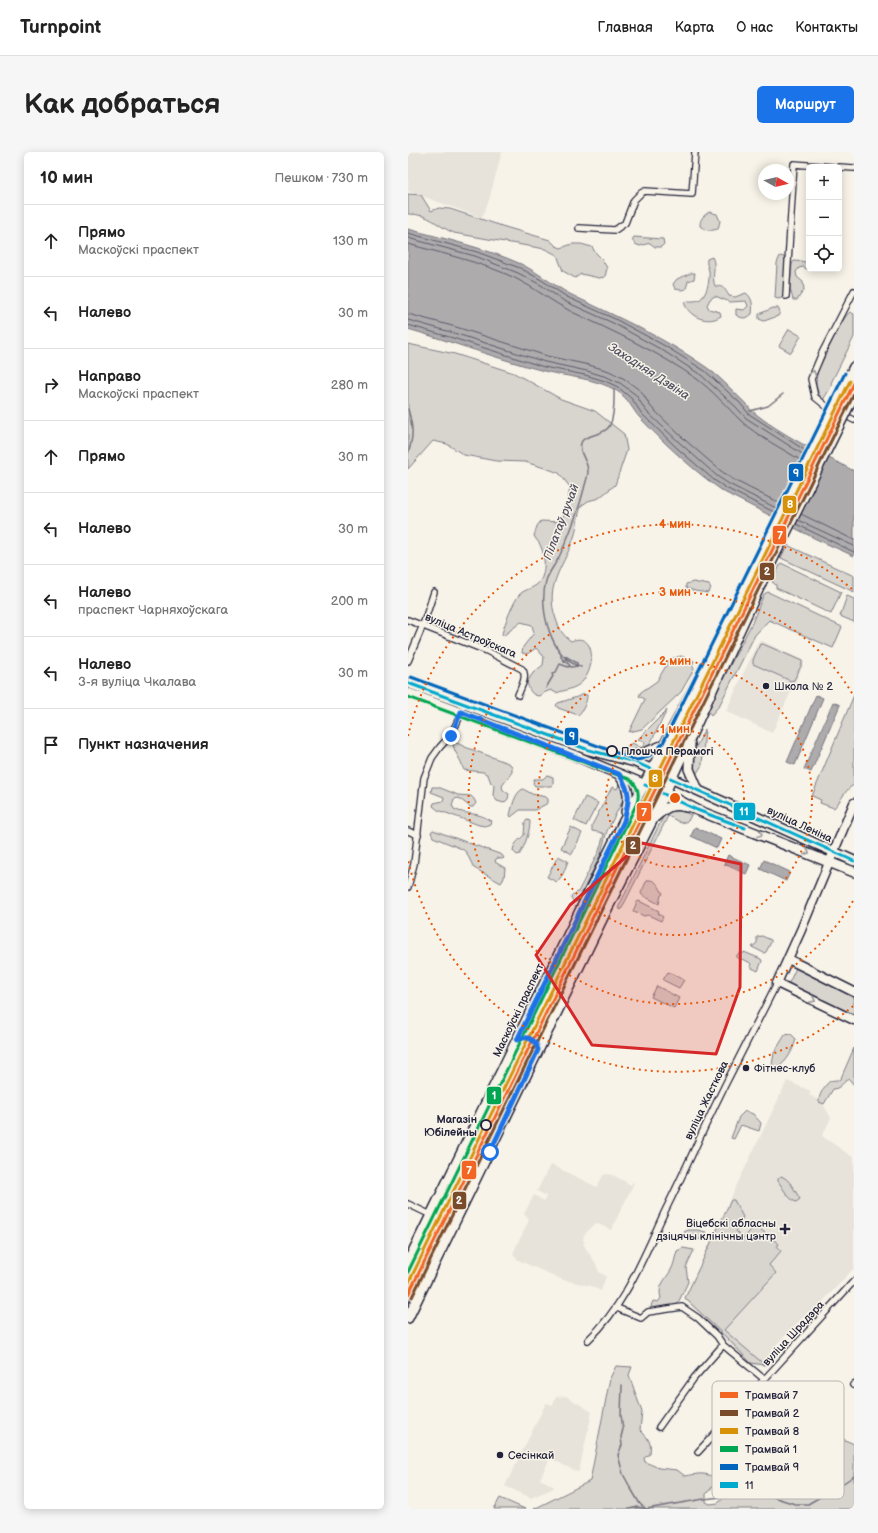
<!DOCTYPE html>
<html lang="ru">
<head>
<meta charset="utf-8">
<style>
	body { margin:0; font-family:"Balsamiq Sans",sans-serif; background:#f6f6f6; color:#222 }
	.controls { position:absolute; right:12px; top:12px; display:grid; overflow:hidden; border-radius:6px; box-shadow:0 2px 10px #0003 }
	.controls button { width:36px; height:36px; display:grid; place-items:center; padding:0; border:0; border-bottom:1px solid #e0e0e0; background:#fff; color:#222; font:20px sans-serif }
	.compass { position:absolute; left:350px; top:12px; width:36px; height:36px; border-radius:50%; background:#fff; box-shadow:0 2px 10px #0003; rotate:98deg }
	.stop { position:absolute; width:12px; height:12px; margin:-9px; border:3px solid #1a73e8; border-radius:50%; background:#fff }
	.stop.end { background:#1a73e8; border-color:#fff; box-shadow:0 1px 4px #0008 }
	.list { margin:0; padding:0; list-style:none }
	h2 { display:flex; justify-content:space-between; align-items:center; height:52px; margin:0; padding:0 16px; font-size:17px }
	h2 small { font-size:13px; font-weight:400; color:#767676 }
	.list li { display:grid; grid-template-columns:26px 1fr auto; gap:12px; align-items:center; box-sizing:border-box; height:72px; padding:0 16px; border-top:1px solid #e0e0e0 }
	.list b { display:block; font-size:15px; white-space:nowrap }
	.list p { margin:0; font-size:13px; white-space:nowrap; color:#767676 }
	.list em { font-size:13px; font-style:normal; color:#767676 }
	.icon { flex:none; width:22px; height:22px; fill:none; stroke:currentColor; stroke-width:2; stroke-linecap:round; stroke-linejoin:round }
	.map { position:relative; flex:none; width:446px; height:1357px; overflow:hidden; border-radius:6px }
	header { display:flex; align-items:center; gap:24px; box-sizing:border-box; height:56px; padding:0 20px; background:#fff; border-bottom:1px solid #e0e0e0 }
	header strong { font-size:19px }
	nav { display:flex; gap:22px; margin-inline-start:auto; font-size:14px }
	.intro { display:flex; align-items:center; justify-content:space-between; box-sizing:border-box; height:96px; padding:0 24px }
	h1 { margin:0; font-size:28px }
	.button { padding:10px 18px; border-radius:6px; background:#1a73e8; color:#fff; font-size:14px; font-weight:700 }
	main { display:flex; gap:24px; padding:0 24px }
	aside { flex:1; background:#fff; border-radius:6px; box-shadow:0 2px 10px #0003 }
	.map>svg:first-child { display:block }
	.built { fill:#e7e3db }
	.green { fill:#d8d5cf; stroke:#7d7c85 }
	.water { fill:#aeabad; stroke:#76747f }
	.pier { fill:#f7f3e8 }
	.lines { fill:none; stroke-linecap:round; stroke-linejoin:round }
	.shore { stroke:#5a5969; stroke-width:1 }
	.stream { stroke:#76747f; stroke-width:1.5 }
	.street-tunnel { stroke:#ccc9c5; stroke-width:5.5; stroke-dasharray:5.5 3; stroke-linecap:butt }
	.street-casing { stroke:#22223b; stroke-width:8 }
	.secondary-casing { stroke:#22223b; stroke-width:11 }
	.primary-casing { stroke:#22223b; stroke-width:12 }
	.street { stroke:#f7f3e8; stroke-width:5.5 }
	.secondary { stroke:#f7f3e8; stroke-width:8 }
	.primary { stroke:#f7f3e8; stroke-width:9 }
	.primary-bridge-casing { stroke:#22223b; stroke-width:12; stroke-linecap:butt }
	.primary-bridge { stroke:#f7f3e8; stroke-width:9 }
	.bus-1-casing { stroke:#f7f3e8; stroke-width:6 }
	.bus-1 { stroke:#00a9ce; stroke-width:3 }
	.tram-1-casing { stroke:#f7f3e8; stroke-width:6 }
	.tram-2-casing { stroke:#f7f3e8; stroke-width:6 }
	.tram-3-casing { stroke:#f7f3e8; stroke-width:6 }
	.tram-4-casing { stroke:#f7f3e8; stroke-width:6 }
	.tram-5-casing { stroke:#f7f3e8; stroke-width:6 }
	.tram-1 { stroke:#f26522; stroke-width:3 }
	.tram-2 { stroke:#7a4b2a; stroke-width:3 }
	.tram-3 { stroke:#d79209; stroke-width:3 }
	.tram-4 { stroke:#00a651; stroke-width:3 }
	.tram-5 { stroke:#0065bd; stroke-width:3 }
	.oneway { stroke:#97959a }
	.route { stroke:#1a73e8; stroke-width:5 }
	.marked { fill:#d62828; fill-opacity:0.2; stroke:#d62828; stroke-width:3; stroke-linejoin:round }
	.ring { fill:none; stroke:#e8590c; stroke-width:2; stroke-dasharray:2 4 }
	.poi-dot { fill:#22223b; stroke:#f7f3e8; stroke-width:1.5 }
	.stop-dot { fill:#f7f3e8; stroke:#22223b; stroke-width:2 }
	.labels { text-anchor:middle; stroke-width:3; stroke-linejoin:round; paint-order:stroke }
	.street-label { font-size:11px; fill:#22223b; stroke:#f7f3e8 }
	.poi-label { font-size:11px; fill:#22223b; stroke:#f7f3e8; text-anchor:start }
	.stop-label { font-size:11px; font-weight:bold; fill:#22223b; stroke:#f7f3e8; text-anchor:start }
	.water-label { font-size:12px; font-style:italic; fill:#535263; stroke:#f7f3e8 }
	.key { fill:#f7f3e8; stroke:#b7b4b4; stroke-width:1 }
	.key-label { font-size:11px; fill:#22223b }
	.centre { fill:#e8590c; stroke:#f7f3e8; stroke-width:2 }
	.ring-label { font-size:12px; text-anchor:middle; font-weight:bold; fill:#e8590c; stroke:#f7f3e8; stroke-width:3; stroke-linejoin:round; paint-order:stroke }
	.line-badge { stroke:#f7f3e8; stroke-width:1.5 }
	.badge-label { font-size:11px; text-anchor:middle; font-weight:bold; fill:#fff }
</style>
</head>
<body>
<header>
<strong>Turnpoint</strong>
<nav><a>Главная</a><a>Карта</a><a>О нас</a><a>Контакты</a></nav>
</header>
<div class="intro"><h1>Как добраться</h1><a class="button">Маршрут</a></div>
<main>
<aside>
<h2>10 мин<small>Пешком · 730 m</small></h2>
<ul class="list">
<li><svg class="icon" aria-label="ahead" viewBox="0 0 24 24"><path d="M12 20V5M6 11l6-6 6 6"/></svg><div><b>Прямо</b><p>Маскоўскі праспект</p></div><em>130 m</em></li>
<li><svg class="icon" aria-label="left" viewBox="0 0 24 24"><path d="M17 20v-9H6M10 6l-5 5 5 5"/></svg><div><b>Налево</b></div><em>30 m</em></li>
<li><svg class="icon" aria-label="right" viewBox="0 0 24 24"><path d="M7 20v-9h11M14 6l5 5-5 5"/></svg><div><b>Направо</b><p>Маскоўскі праспект</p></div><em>280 m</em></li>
<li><svg class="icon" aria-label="ahead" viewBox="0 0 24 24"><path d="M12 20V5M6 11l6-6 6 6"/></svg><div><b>Прямо</b></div><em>30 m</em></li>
<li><svg class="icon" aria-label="left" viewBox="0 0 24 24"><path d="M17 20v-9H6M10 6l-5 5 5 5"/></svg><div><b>Налево</b></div><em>30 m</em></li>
<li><svg class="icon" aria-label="left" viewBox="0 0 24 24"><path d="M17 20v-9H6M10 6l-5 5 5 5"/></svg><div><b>Налево</b><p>праспект Чарняхоўскага</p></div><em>200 m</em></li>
<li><svg class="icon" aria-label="left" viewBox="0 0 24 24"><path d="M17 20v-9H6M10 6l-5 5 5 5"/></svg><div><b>Налево</b><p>3-я вуліца Чкалава</p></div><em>30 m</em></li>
<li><svg class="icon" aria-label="arrive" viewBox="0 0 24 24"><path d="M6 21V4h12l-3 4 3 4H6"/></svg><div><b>Пункт назначения</b></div></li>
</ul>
</aside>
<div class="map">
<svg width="446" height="1357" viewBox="0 0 446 1357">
	<rect width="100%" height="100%" fill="#f7f3e8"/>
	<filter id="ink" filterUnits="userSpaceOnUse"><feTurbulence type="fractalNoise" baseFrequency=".025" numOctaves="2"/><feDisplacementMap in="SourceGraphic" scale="8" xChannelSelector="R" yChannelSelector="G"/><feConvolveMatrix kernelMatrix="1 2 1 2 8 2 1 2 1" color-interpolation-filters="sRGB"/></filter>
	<g filter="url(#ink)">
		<path class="built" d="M0,0h94l-13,48 -7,18 -74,-27z
			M354,489l41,19 1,3 -32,70 -46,-22 32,-69z
			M379,929l24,10 -2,4 13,7 9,16 -9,18 32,22v110l-41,44 -2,2 -3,-2 -36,37 -2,3 3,4 -10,10 -12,-1 -67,-66 50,-108z
			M144,1013l45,22 6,-12 5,-1 7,2 16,9 2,-3 1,1 -23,47 -15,-7 -13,13 1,2 -1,2 2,3 -2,1 12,18 4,10 7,4 -5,15 -10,-5 -28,-6 -45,-20 -5,-7 16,-33 -5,-6 10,-19 10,6 2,-5 -9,-5 12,-24z
			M158,1244l26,16 -13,59 -2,1 -27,-14 -10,21 12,6 2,3 -23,10 -26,-12 41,-83 7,2 3,-8z"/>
		<path class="green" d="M0,42l13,1 10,16 8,-3 11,1 55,18 45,13 6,6 5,2 11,-4h9l11,3 3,5 7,7 5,9 -2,9 -6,1 -18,-4 -6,4 -12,-7 -6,-16 -12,-6 -91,-16c-19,-8 -23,-19 -46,-19z
			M301,60l8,2 3,7 -2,8c-7,2 -12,2 -18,-3 0,-7 3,-10 9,-14z
			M226,85l29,2 1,5 -3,3h-6l-5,-4 -10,3 -5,-2 -3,-4z
			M372,104l4,1 1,3v30l-3,8 -4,1 -3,-1 2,-35z
			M304,105c5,8 -1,19 3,29 9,0 10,3 14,10l6,1 11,-4c7,5 7,13 6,21 -6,5 -10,5 -16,1v-6l8,1 4,-4 -2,-5 -16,1 -15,-6 -5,3 -3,6 2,4 11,3 1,4c-13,9 -33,1 -37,-14 5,-2 10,0 15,-2 8,-4 11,-20 10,-29 -1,-4 -3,-7 -2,-12z
			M386,109l13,1 2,4 -2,3 -4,-2 -4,1 -3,4 1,5 6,5 1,8 -7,10h-4l-3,-12 2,-24z
			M283,121h4l-1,6 -6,2 -2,8 -5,1 -6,-1 -2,-5 4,-5z
			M365,156h5l2,4 -2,4 -14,5 -5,-2v-5z
			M442,160l4,2v23l-23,46 1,2 -9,15c-8,-9 -8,-19 -5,-30 6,-11 24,-53 32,-58z
			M381,177l12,7 -10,17 -12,-7z
			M0,192l47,10 59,19 47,26 34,12 29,23 3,16 -12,35 -16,13 -11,3 -7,5c-3,9 -4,19 -6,28 -9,31 -32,50 -19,85 3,9 6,16 15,22 25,-10 25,27 11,41 -7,7 -17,8 -26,11l-5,-3 -8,3 -4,3c-8,-1 -10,-6 -12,-14l6,-9 10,-8 1,-8 -8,-9 -9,6 -5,-1 1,-6 11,-14 -2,-8 -11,-3 -18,14 -1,-2c2,-9 12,-34 18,-40 5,-5 16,-6 20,-13 6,-9 5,-25 1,-34 -1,-4 -5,-7 -7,-11l3,-10 4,-5 20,1 6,-16 3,-19 -11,-14 -11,-4 -23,-7 -29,-1 -32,-6 -17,-11 -14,-3 -25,28z
			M379,393l67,31v16l-73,-34z
			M373,411l60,29 -10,22 -55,-26v-3l-4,-3z
			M285,430l16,3 2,3 -3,5 -13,-2 -9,-3v-4z
			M360,440l74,35 -9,21 -64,-28 -14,15 -36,71 -8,9 -3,-4 3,-9 41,-79 12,-29z
			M439,444l7,3v23l-14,-6z
			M352,492h3l39,17v3l-8,16 -3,1 -38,-17v-4z
			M273,504l13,5 -2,4 2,4 -13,23 -39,37 -13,3 16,-33 -6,-3 2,-4 16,-11 13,-22z
			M175,542l4,1c0,7 -4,16 -9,20l-20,-7 -2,-3 2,-2 19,-6z
			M446,543v90c-8,3 -13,16 -20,23l-14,-5 1,-3 -9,-4z
			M259,558l-19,38 -12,4 -11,-2v-2l7,-5 10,5 3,-6 -7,-3z
			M297,577l-3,36 -7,11 -5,-11 3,-12z
			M47,590l10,5 43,16 4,3v6l-10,14 1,4 6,4 -1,5 -4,4 -7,-2 -4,-6 1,-10 -3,-2 -3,-8 -5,-3 -19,-2c-2,-3 -2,-7 -4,-10 -3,-6 -6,-9 -7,-16z
			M139,623l6,2v7l-2,2h-16l-2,-3 1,-4h9z
			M212,630l4,4v12l-17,33 -6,22 -23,48 -4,1 -3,-4 1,-3 6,-3 21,-41 5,-17 -5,-2 -7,-1v-6l20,-38 5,2z
			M24,635h6l20,8 13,1 3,3 2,4 -3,4h-3l-11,-9 -5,1 -2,6 2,4c14,7 23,2 37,12l-1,3 -5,2 -6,-1 -41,-15 -5,-4 1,-3 9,-2 1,-4 -13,-5z
			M115,637l9,5 14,3 2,2v4l-13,7h-15l-9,7 -1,-2c2,-8 5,-23 13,-26z
			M177,645l13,6 -12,23 -12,-6z
			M241,651l1,1 -107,223 -4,1z
			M264,657l8,1 11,5 -3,6 -7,2 -13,-7 -47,94 -3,-2 46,-93z
			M119,668l3,1c0,10 -5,24 -10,33l-3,1 -4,-4c1,-9 6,-10 11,-16l1,-13z
			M163,675l11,6 -10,21 -11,-6z
			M25,678l69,25 2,3 -2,1 -5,-1 -1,1 -1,3 10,6 -1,10 -3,5 -27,-15 -8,-16 -4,-3 -29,-12 -2,-5z
			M208,699l3,2 -86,173v-8z
			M150,704l10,5 -5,13 -6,8 -10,-5z
			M239,728c9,-1 12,6 16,14l-2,1 -2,9 -17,-9 -1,-2z
			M231,749l20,10 -1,2 5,4 -2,4 -13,-6 -4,1 -11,-5 4,-9z
			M354,784l9,4v2l-5,10 -2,1 -12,-6 5,-4v-6z
			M336,800l17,7 1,2 -4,10 -8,-4 1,-3 -2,-2 -13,-5 2,-3 6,-1z
			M388,816l58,28v21l-66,-32z
			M260,820l16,8 -5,8 -16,-8z
			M249,834l22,12 -5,10 -23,-11z
			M383,882l5,5c-3,11 -9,24 -20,29l-4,-3 2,-12 11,-18z
			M119,888l-32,65 -3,-1 30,-62z
			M125,891l1,4 -49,99 -2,-1z
			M446,896v37l-5,-6c-7,3 -7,9 -16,10l-9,15 -5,-2c-1,-5 5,-16 10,-20 2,-2 7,-2 10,-2l2,-2z
			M337,959l8,3 8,9 -2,8 -18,-6 -7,14 -3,-1 8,-21z
			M64,994l3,1 -67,136v-7z
			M74,998h1l-75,154v-7l54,-110h2z
			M373,1024c9,3 14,15 19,23l-4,3c-8,-3 -13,-14 -18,-21v-2z
			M323,1048h3l9,17 -7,14 8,7 11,-13 24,19 -2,3 4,4 -12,14 7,8 -52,57 41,35 -14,-2 -22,-23 -44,-42z
			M280,1078h10l8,2 1,4 -4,4c-7,-2 -15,0 -19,-8z
			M275,1096l11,2 -8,17 2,15 -11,23 -23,4 -3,-3 2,-5 5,1 3,-4c-4,-12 5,-19 10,-28 3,-5 4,-13 6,-19z
			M208,1214l16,1 -3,8 13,37 -2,18c8,8 12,12 10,24l-6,4 1,4 14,6 18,2 8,6c12,-2 22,-5 32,4l-2,4 -9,10v8l4,2 8,-1 7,-6 17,-7 8,-10 1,-8c-10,-6 -29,-15 -17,-29l6,-1c8,9 12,17 24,18l4,-4v-7l-6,-5 -9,1 -3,-2 1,-5c6,-3 11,-4 19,-3 15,3 8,22 8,34l10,6 15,1 6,-10 -11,-4v-15l38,-11 18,8v65h-320l56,-28 20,-103z
			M92,1346l25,11h1h-32z"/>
		<path class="water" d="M0,77c38,10 77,19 113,35 20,10 37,25 57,34 44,21 88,41 128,69 13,9 25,22 36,33 4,3 7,8 10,11 31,25 68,42 102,60v85l-38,-17 -92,-47c-30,-21 -58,-47 -84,-74 -9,-10 -10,-18 -23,-27 -21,-13 -50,-14 -73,-20 -46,-12 -91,-29 -136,-42z
			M408,543l7,3 -28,67 -8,-3z
			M425,550l7,3 -29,67 -7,-3z
			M287,675l26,12 -4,9 -26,-12z
			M320,703l22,10 -4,9 -22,-10z
			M356,708l26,12 -4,9 -26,-12z"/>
		<path class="pier" d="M399,292l23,13 -36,73 -23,-12z"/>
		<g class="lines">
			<path class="shore" d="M0,81l69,19 43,16 23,13 24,16 48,22 50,27 40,25 34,31 10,12 57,37
				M0,86l67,18 43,17 23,12 23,16 49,22 49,27 39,25 34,31 11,12 58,37
				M0,92c36,10 73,18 107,34 20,10 37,24 57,34 43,20 86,40 125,67 16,12 30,28 44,42 16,15 42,28 61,40
				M0,162l48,13 91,29 42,9 20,6 14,7 18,13 10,16 34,33 36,31 11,8 49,25
				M0,168l46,13 91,29 42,9 20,6 13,6 16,12 10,16 35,33 36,32 12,8 49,25
				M0,173l45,13 91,29 41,8 20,6 13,6 14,12 10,15 35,34 37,32 12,8 50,25
				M393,362l53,26
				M390,368l56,26
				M388,372l58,28"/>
			<path class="stream" d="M0,257c5,18 6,27 0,45
				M342,259l18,-5 15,-12
				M153,501v4l4,5
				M157,504l12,7 1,3 -7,1 -6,-7 1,-2
				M173,515c-30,-9 -43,-58 -35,-86 2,-8 9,-16 13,-24 10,-21 19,-45 25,-68 1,-5 4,-12 4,-18 0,-10 -10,-18 -7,-28 2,-9 24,-7 29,-18 5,-11 4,-25 4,-36
				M138,536l7,-12 -1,-2 4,-2 4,-8 8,3 2,-1
				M214,1233l-1,30 2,14 -2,8 1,8 -4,10 5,19 7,13 10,17 5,4
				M221,1357l9,-2 8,2 58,-10 35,-4 12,-4h10l15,7 19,6h13l31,-18 15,-10"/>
			<path class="street-tunnel" d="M418,254l20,10"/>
			<defs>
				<path id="street" d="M431,15l15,1
					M171,76l36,2 10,-7 9,-23 7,-7 4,-2 47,3 3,-42
					M378,144l8,-132 38,3
					M418,254l-11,-9 -4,-18 11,-26 32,-62
					M442,266l4,2
					M0,468l79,31 35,18c6,7 -1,18 -4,26
					M0,509l15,-36 11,-33
					M0,679l10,4
					M0,735l6,-23 10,-86 8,-20 8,-11 11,-12 11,-23
					M0,1052l23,11
					M209,1156l24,10 7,-6 34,-5 16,11 19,18 6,9 41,34
					M180,1188c37,-34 56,-84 77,-129 21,-42 40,-86 61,-128 17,-34 34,-67 51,-100
					M445,1233l1,-1
					M251,1275l35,-49 29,-33
					M290,1300l156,-171"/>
				<path id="secondary" d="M446,651l-53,127 -24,53 77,37
					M380,807l66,33"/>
				<path id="primary" d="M435,237l11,-22
					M0,531l181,67 46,12 219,99
					M0,541l165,62 92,38 32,17 157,62
					M282,592l-1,25 9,21
					M217,605l17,-3 22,-9
					M211,622c10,15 11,21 7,38
					M247,665c11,-10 17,-14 31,-10
					M121,864v8c5,9 14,10 21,3
					M109,888c10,-5 19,-1 21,10
					M0,1110l216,-441 20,-36 108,-211
					M0,1166l200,-411 44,-86 111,-242"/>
			</defs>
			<use href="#street" class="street-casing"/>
			<use href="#secondary" class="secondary-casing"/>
			<use href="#primary" class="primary-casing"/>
			<use href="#street" class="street"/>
			<use href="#secondary" class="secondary"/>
			<use href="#primary" class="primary"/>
			<defs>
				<path id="primary-bridge" d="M344,422l91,-185
					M355,427l91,-184"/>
			</defs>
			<use href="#primary-bridge" class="primary-bridge-casing"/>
			<use href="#primary-bridge" class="primary-bridge"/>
			<defs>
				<path id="bus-1" d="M0,531l181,67 46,12 219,99
					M237,633l52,25 48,18"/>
			</defs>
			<use href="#bus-1" class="bus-1-casing"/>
			<use href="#bus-1" class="bus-1"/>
			<defs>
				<path id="tram-1" d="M0,1143l446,-912"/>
				<path id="tram-2" d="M4,1145l442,-903"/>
				<path id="tram-3" d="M0,1132l442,-903"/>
				<path id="tram-4" d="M0,545l221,82c9,6 11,14 8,24l-229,469"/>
				<path id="tram-5" d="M3,525l225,83c12,-1 19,-8 27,-17l182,-370"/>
			</defs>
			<use href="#tram-1" class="tram-1-casing"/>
			<use href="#tram-2" class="tram-2-casing"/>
			<use href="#tram-3" class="tram-3-casing"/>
			<use href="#tram-4" class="tram-4-casing"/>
			<use href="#tram-5" class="tram-5-casing"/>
			<use href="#tram-1" class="tram-1"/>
			<use href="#tram-2" class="tram-2"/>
			<use href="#tram-3" class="tram-3"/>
			<use href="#tram-4" class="tram-4"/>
			<use href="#tram-5" class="tram-5"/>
		</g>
		<defs><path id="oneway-chevron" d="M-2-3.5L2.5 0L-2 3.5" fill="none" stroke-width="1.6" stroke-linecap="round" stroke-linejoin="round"/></defs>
		<g class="oneway">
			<use href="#oneway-chevron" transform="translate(405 221) rotate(-71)"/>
			<use href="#oneway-chevron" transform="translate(352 682) rotate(21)"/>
			<use href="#oneway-chevron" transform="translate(399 700) rotate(22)"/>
			<use href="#oneway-chevron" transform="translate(405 848) rotate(26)"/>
		</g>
	</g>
	<g class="lines" filter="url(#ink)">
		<path class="route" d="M43,584l10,-24 158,62c13,20 10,25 5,47l-107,219c10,-5 19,-1 21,10l-48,102"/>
	</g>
	<path class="marked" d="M234,691l99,21 -1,123 -24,67 -124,-9 -56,-90 34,-50z"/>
	<g class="ring">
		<circle cx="267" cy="646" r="69"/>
		<circle cx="267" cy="646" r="137"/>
		<path d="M445 749A206 206 0 1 1 445 543"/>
		<path d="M445 854A274 274 0 0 1 0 708M0 584A274 274 0 0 1 445 438"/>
	</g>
	<g class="poi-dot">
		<circle cx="358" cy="534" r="4"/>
		<circle cx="338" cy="916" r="4"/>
		<path d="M375 1071h4v4h4v4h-4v4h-4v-4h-4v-4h4z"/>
		<circle cx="92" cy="1303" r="4"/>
	</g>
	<g class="stop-dot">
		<circle cx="204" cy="599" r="5"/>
		<circle cx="78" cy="973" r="5"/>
	</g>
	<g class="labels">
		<g class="street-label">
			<text transform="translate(63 483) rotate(23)" y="4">вуліца Астроўскага</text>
			<text transform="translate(392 672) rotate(25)" y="4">вуліца Леніна</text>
			<text transform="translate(110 858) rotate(-64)" y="4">Маскоўскі праспект</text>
			<text transform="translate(298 948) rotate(-64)" y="4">вуліца Жасткова</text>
			<text transform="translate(385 1181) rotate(-47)" y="4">вуліца Шрадэра</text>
		</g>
		<g class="poi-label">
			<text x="366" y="538">Школа № 2</text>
			<text x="346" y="920">Фітнес-клуб</text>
			<text x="368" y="1075" text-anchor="end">Віцебскі абласны<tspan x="368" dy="13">дзіцячы клінічны цэнтр</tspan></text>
			<text x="100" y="1307">Сесінкай</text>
		</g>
		<g class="stop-label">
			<text x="213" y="603">Плошча Перамогі</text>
			<text x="69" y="971" text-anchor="end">Магазін<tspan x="69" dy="13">Юбілейны</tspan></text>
		</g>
		<g class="water-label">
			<text transform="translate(241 219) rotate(33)" y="4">Заходняя Дзвіна</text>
			<text transform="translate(153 370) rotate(-69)" y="4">Пілатаў ручай</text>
		</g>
	</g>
	<rect x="304" y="1229" width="132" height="118" rx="6" class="key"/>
	<rect x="312" y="1240" width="18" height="6" fill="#f26522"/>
	<rect x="312" y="1258" width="18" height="6" fill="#7a4b2a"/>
	<rect x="312" y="1276" width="18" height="6" fill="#d79209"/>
	<rect x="312" y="1294" width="18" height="6" fill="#00a651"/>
	<rect x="312" y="1312" width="18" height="6" fill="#0065bd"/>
	<rect x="312" y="1330" width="18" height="6" fill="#00a9ce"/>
	<g class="key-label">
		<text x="337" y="1247">Трамвай 7</text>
		<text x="337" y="1265">Трамвай 2</text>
		<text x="337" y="1283">Трамвай 8</text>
		<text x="337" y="1301">Трамвай 1</text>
		<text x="337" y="1319">Трамвай 9</text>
		<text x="337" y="1337">11</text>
	</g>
	<circle cx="267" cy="646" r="6" class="centre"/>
	<g class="ring-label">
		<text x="267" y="376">4 мин</text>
		<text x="267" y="444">3 мин</text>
		<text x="267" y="513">2 мин</text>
		<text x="267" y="581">1 мин</text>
	</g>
	<g class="line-badge">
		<rect x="380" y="311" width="16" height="19" rx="4" fill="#0065bd"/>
		<rect x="374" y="343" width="15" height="19" rx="4" fill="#d79209"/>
		<rect x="364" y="373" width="15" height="20" rx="4" fill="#f26522"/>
		<rect x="351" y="410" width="16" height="19" rx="4" fill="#7a4b2a"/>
		<rect x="156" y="575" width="15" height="19" rx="4" fill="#0065bd"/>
		<rect x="240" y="617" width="15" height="19" rx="4" fill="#d79209"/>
		<rect x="325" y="650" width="23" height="19" rx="4" fill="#00a9ce"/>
		<rect x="228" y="650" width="16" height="20" rx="4" fill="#f26522"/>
		<rect x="217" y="684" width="16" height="19" rx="4" fill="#7a4b2a"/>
		<rect x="78" y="934" width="16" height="19" rx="4" fill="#00a651"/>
		<rect x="53" y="1008" width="16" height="20" rx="4" fill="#f26522"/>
		<rect x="44" y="1039" width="15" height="19" rx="4" fill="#7a4b2a"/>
	</g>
	<g class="badge-label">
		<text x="388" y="325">9</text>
		<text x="382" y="356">8</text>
		<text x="372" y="387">7</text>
		<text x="359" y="423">2</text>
		<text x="164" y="588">9</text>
		<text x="247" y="630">8</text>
		<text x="336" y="663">11</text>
		<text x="236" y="664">7</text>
		<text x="225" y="697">2</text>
		<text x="86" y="947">1</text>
		<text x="61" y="1022">7</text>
		<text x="51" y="1052">2</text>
	</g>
</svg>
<div class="controls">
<button>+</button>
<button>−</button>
<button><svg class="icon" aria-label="locate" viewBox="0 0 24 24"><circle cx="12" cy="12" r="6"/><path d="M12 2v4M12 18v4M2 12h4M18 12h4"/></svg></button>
</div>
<svg class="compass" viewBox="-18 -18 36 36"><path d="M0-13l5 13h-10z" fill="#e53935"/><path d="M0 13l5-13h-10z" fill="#767676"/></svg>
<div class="stop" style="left:82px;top:1000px"></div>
<div class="stop end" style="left:43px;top:584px"></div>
</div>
</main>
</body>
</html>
